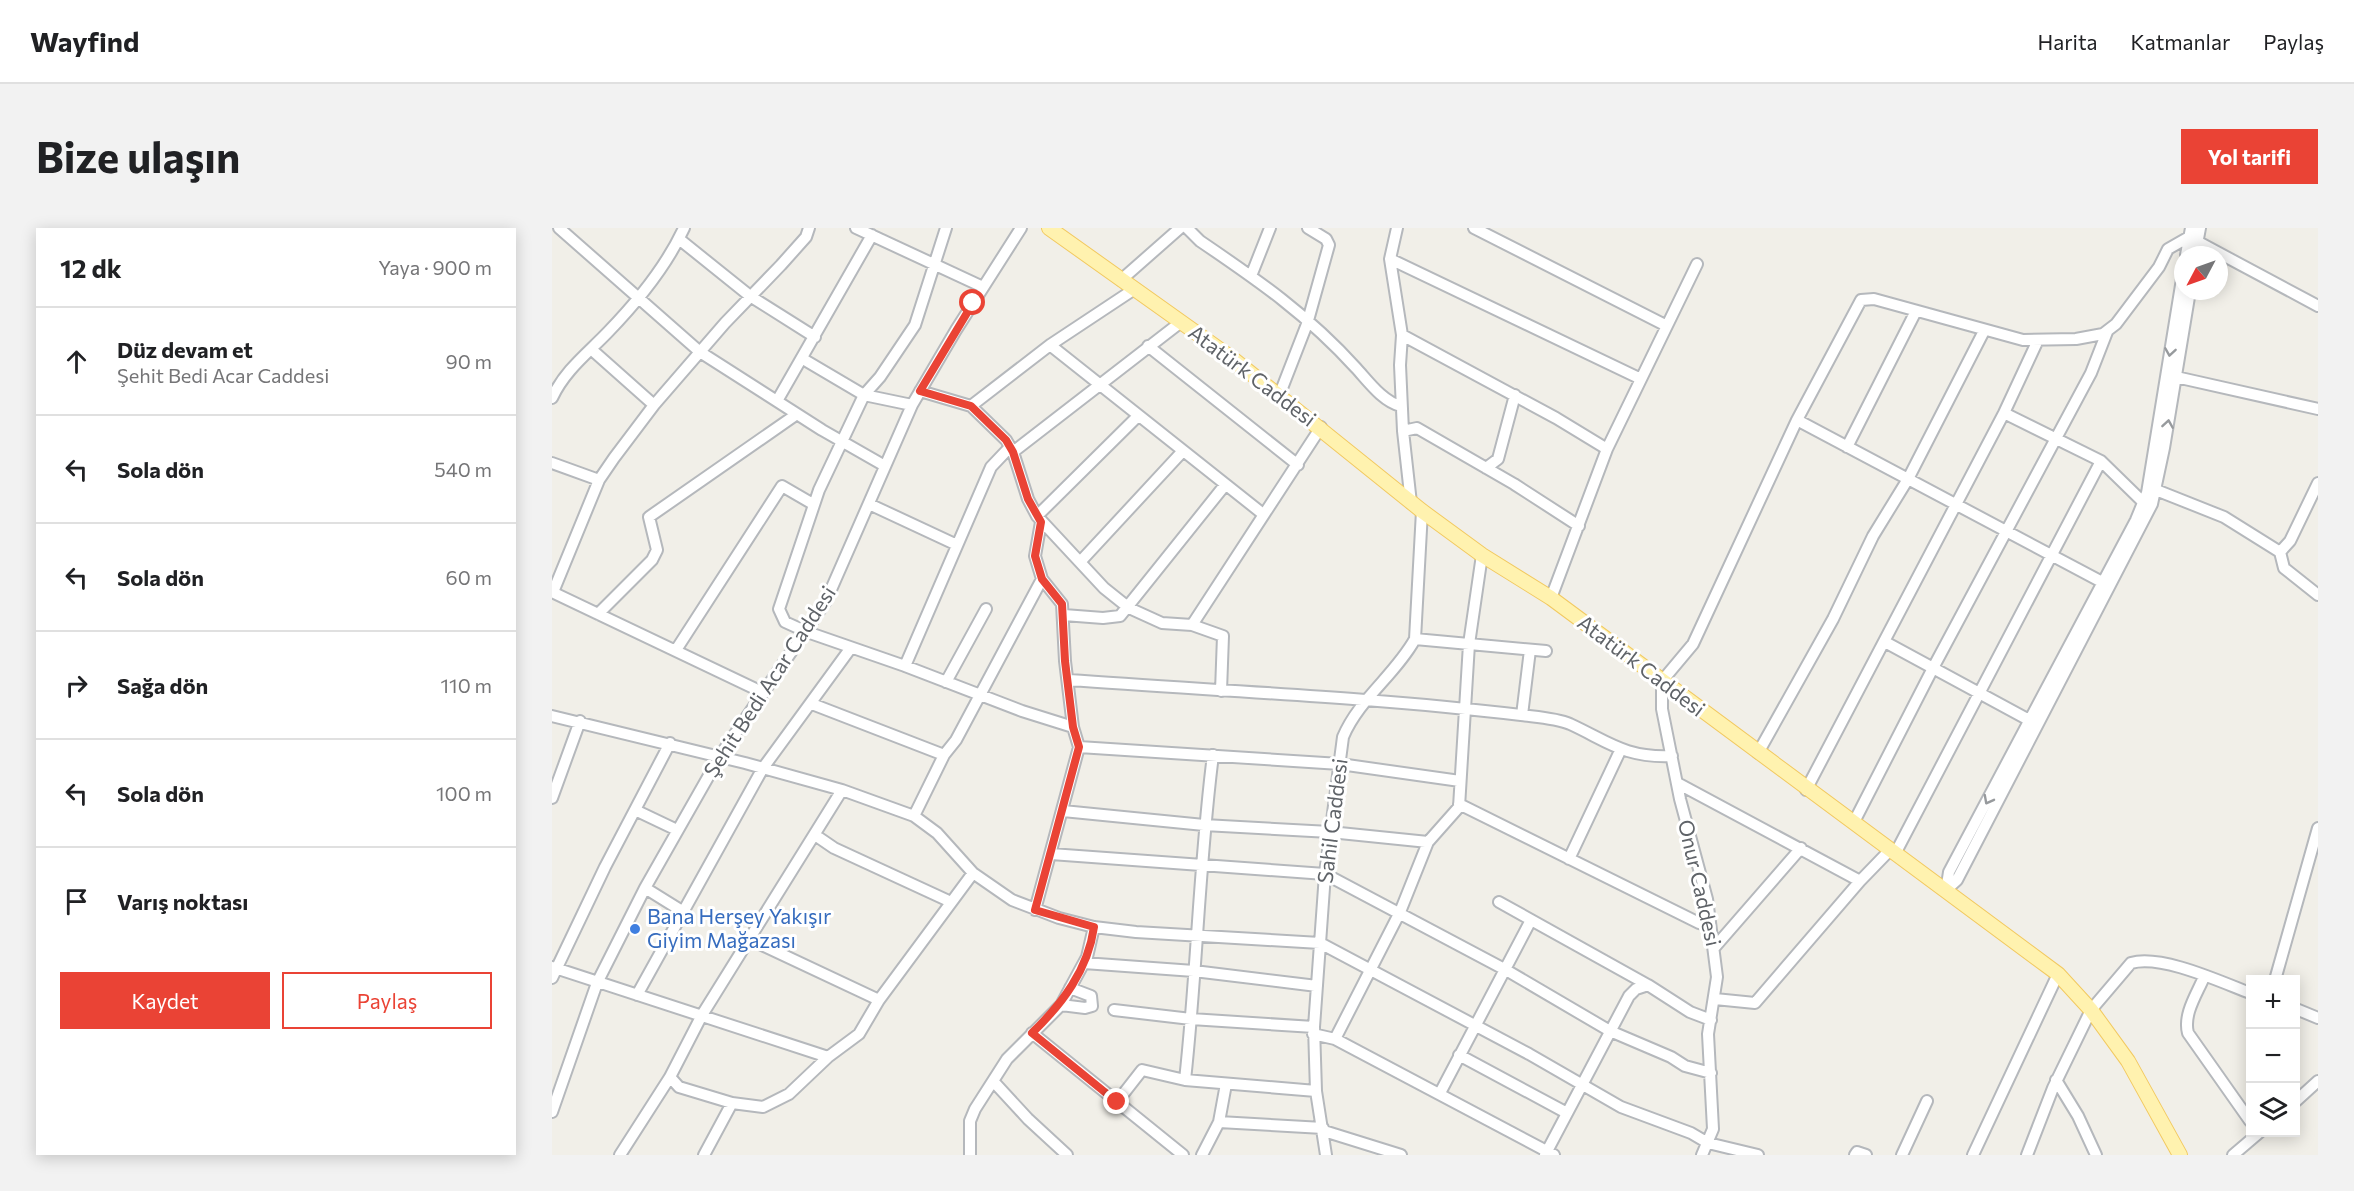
<!DOCTYPE html>
<html lang="tr">
<head>
<meta charset="utf-8">
<style>
	body { margin:0; font-family:Commissioner,sans-serif; background:#f2f2f2; color:#202124 }
	.controls { position:absolute; right:18px; bottom:18px; display:grid; overflow:hidden; border-radius:0px; box-shadow:0 3px 15px #0003 }
	.controls button { width:54px; height:54px; display:grid; place-items:center; padding:0; border:0; border-bottom:2px solid #e0e0e0; background:#fff; color:#202124; font:30px sans-serif }
	.compass { position:absolute; left:1622px; top:18px; width:54px; height:54px; border-radius:50%; background:#fff; box-shadow:0 3px 15px #0003; rotate:229deg }
	.stop { position:absolute; width:18px; height:18px; margin:-14px; border:4px solid #ea4335; border-radius:50%; background:#fff }
	.stop.end { background:#ea4335; border-color:#fff; box-shadow:0 2px 6px #0008 }
	.list { margin:0; padding:0; list-style:none }
	h2 { display:flex; justify-content:space-between; align-items:center; height:78px; margin:0; padding:0 24px; font-size:26px }
	h2 small { font-size:20px; font-weight:400; color:#757577 }
	.list li { display:grid; grid-template-columns:39px 1fr auto; gap:18px; align-items:center; box-sizing:border-box; height:108px; padding:0 24px; border-top:2px solid #e0e0e0 }
	.list b { display:block; font-size:22px; white-space:nowrap }
	.list p { margin:0; font-size:20px; white-space:nowrap; color:#757577 }
	.list em { font-size:20px; font-style:normal; color:#757577 }
	.actions { display:flex; gap:12px; padding:18px 24px }
	.actions a { flex:1; padding:14px 0; border:2px solid #ea4335; border-radius:0px; text-align:center; font-size:21px; color:#ea4335 }
	.actions .main { background:#ea4335; color:#fff }
	.icon { flex:none; width:33px; height:33px; fill:none; stroke:currentColor; stroke-width:2; stroke-linecap:round; stroke-linejoin:round }
	.map { position:relative; flex:none; width:1766px; height:927px; overflow:hidden; border-radius:0px }
	header { display:flex; align-items:center; gap:36px; box-sizing:border-box; height:84px; padding:0 30px; background:#fff; border-bottom:2px solid #e0e0e0 }
	header strong { font-size:28px }
	nav { display:flex; gap:33px; margin-inline-start:auto; font-size:21px }
	.intro { display:flex; align-items:center; justify-content:space-between; box-sizing:border-box; height:144px; padding:0 36px }
	h1 { margin:0; font-size:42px }
	.button { padding:15px 27px; border-radius:0px; background:#ea4335; color:#fff; font-size:21px; font-weight:700 }
	main { display:flex; gap:36px; padding:0 36px }
	aside { flex:1; background:#fff; border-radius:0px; box-shadow:0 3px 15px #0003 }
	.map>svg:first-child { display:block }
	.lines { fill:none; stroke-linecap:round; stroke-linejoin:round }
	.minor-casing { stroke:#b5b8bc; stroke-width:14 }
	.major-casing { stroke:#f2c960; stroke-width:16 }
	.minor { stroke:#fff; stroke-width:10 }
	.major { stroke:#fff2af; stroke-width:14 }
	.oneway { stroke:#979a9d }
	.route { stroke:#ea4335; stroke-width:8 }
	.shop-dot { fill:#3f7fe0; stroke:#fff; stroke-width:2 }
	.labels { text-anchor:middle; stroke-width:6; stroke-linejoin:round; paint-order:stroke }
	.street-label { font-size:21px; fill:#5f6368; stroke:#fff }
	.shop-label { font-size:21px; fill:#366cbe; stroke:#fff; text-anchor:start }
</style>
</head>
<body>
<header>
<strong>Wayfind</strong>
<nav><a>Harita</a><a>Katmanlar</a><a>Paylaş</a></nav>
</header>
<div class="intro"><h1>Bize ulaşın</h1><a class="button">Yol tarifi</a></div>
<main>
<aside>
<h2>12 dk<small>Yaya · 900 m</small></h2>
<ul class="list">
<li><svg class="icon" aria-label="ahead" viewBox="0 0 24 24"><path d="M12 20V5M6 11l6-6 6 6"/></svg><div><b>Düz devam et</b><p>Şehit Bedi Acar Caddesi</p></div><em>90 m</em></li>
<li><svg class="icon" aria-label="left" viewBox="0 0 24 24"><path d="M17 20v-9H6M10 6l-5 5 5 5"/></svg><div><b>Sola dön</b></div><em>540 m</em></li>
<li><svg class="icon" aria-label="left" viewBox="0 0 24 24"><path d="M17 20v-9H6M10 6l-5 5 5 5"/></svg><div><b>Sola dön</b></div><em>60 m</em></li>
<li><svg class="icon" aria-label="right" viewBox="0 0 24 24"><path d="M7 20v-9h11M14 6l5 5-5 5"/></svg><div><b>Sağa dön</b></div><em>110 m</em></li>
<li><svg class="icon" aria-label="left" viewBox="0 0 24 24"><path d="M17 20v-9H6M10 6l-5 5 5 5"/></svg><div><b>Sola dön</b></div><em>100 m</em></li>
<li><svg class="icon" aria-label="arrive" viewBox="0 0 24 24"><path d="M6 21V4h12l-3 4 3 4H6"/></svg><div><b>Varış noktası</b></div></li>
</ul>
<div class="actions"><a class="main">Kaydet</a><a>Paylaş</a></div>
</aside>
<div class="map">
<svg width="1766" height="927" viewBox="0 0 1766 927">
	<rect width="100%" height="100%" fill="#f1efe8"/>
	<g class="lines">
		<defs>
			<path id="minor" d="M7,0l141,124 122,78 63,36
				M304,0l127,59
				M394,0l-31,97 -35,52 -16,18 -45,95 -40,119 6,13 22,10 98,34 117,45 51,16
				M635,0l13,13c59,40 108,74 156,127 12,13 27,34 45,38
				M845,0l-7,31 12,76 -2,30 3,66 8,72
				M922,0l191,97
				M127,11l71,57 65,41
				M1634,27l5,-27
				M1643,27l5,-27
				M838,31l251,120
				M699,48l19,-48
				M569,52l59,-52
				M850,107l154,83 51,31
				M498,117l213,169
				M596,118l150,119
				M39,121l63,56
				M251,131l61,36 48,10
				M1624,149l142,32
				M368,163l51,15 35,34 7,12 15,47 9,17 67,72 25,20 33,15 30,2 31,11 -2,55
				M727,168l28,-72 22,-79 -3,-6 -18,-11
				M0,170c13,-28 36,-45 56,-66 30,-31 58,-65 76,-104
				M225,173l95,-166
				M419,178l79,-61 83,-55
				M1452,185l97,48 42,41
				M1245,192l305,162
				M851,203l14,-3 97,56 65,42
				M1295,219l69,-136
				M461,224l168,-130
				M0,235l47,17
				M934,240l12,-9 17,-64
				M1604,262l68,27 56,35 4,16 34,27
				M317,276l88,41
				M485,288l100,-99
				M1728,324l10,-11 28,-58
				M528,334l102,-110
				M0,364l212,101
				M1,364l46,-112 15,-22 40,-53 71,-82 56,-58 25,-28 3,-9
				M999,370l56,-149 90,-185
				M46,386l54,-54 5,-10 -8,-33 148,-103
				M512,387l39,3 17,-2 105,-131
				M640,397l129,-198
				M863,411l131,12
				M1333,414l144,78
				M124,422l106,-164 31,18
				M353,438l86,-199 19,-20
				M517,452c150,11 302,17 452,35 15,2 35,3 49,9 39,18 55,34 102,32
				M394,454l40,-73
				M260,476l132,51 12,-15 86,-161
				M970,487l8,-65
				M0,488l193,47 97,27 72,26 23,17 36,40 39,27 47,18 35,9 42,5 184,11 209,111 92,53 70,26 17,10 50,12
				M527,519l261,17 120,17
				M1206,525l75,-134 40,-83 35,-57 76,-148
				M1127,556l181,97
				M1254,562l198,-377 34,-73
				M0,570l28,-77
				M907,576l240,119 11,3
				M83,582l42,20
				M511,583l141,14 126,7 98,10
				M362,588l30,-61
				M1302,594l79,-154 158,-295 16,-41
				M263,607l19,13 117,54
				M1344,624l205,-391
				M499,626l274,20 181,96 104,61 61,26 14,9 26,7
				M1017,631l51,-108
				M93,660l37,23
				M1394,662l11,-10 195,-376 12,-56 26,-157
				M1394,663l3,-19 187,-352 11,-27 36,-220
				M947,674l149,83
				M483,682l44,-163 -6,-20 -8,-66 -3,-57 -20,-25 -7,-23 6,-34
				M197,711l130,61
				M1162,720l87,-100
				M532,735l110,8 123,15
				M0,739l276,90 31,-23 20,-34 94,-127
				M1652,749c-7,17 -21,37 -16,56l62,88
				M0,750l53,-111 65,-124
				M1723,752l43,-152
				M85,767l126,-227 87,-119
				M1163,771l40,4 105,-122 31,-32
				M509,777l24,3 7,-2 -1,-10 -21,-8
				M1744,781l22,9
				M562,782l77,9 123,8
				M480,805l151,122
				M761,806l22,5 219,116
				M783,811l65,-127 28,-70 31,-35 10,-163 13,-89
				M907,827l108,58
				M633,852c12,-108 14,-217 28,-325
				M1504,852l22,36 18,39
				M441,853l35,38 39,36
				M888,865l91,-173
				M1744,873l22,-20
				M565,874l25,-32 43,10 131,11
				M180,875l31,4 26,-13 39,-37
				M0,884l45,-129 48,-95 75,-132 106,-155 86,-196 44,-75 65,-102
				M667,894l104,6
				M772,903l77,24
				M68,927l50,-78
				M152,927l28,-52 -53,-16 -9,-10 32,-62 140,-225
				M418,927v-34l5,-12 32,-50 54,-54 26,-48 7,-30
				M650,927l17,-33 7,-38
				M774,927l-10,-64 -2,-64 11,-153 18,-137c16,-38 52,-62 72,-98l7,-128
				M993,927l84,-159 7,-7 12,-4 42,27 21,8
				M1150,927l11,-26 -5,-95 9,-57 -10,-78 -27,-100 -18,-90v-28l31,-37 104,-224 64,-120 13,-1 149,41 53,-1 27,-5 13,-10 43,-57 9,-18 21,-12 129,69
				M1303,927l2,-3 9,3
				M1350,927l25,-54
				M1421,927l85,-181
				M1475,927l26,-67 38,-78 40,-47c30,-9 90,19 119,30
				M1681,927l27,-23"/>
			<path id="major" d="M497,0l184,131 189,152 60,44 69,43 507,376 33,36 37,51 52,94"/>
		</defs>
		<use href="#minor" class="minor-casing"/>
		<use href="#major" class="major-casing"/>
		<use href="#minor" class="minor"/>
		<use href="#major" class="major"/>
	</g>
	<defs><path id="oneway-chevron" d="M-2-3.5L2.5 0L-2 3.5" fill="none" stroke-width="1.6" stroke-linecap="round" stroke-linejoin="round" transform="scale(1.5)"/></defs>
	<g class="oneway">
		<use href="#oneway-chevron" transform="translate(1618 124) rotate(99)"/>
		<use href="#oneway-chevron" transform="translate(1616 196) rotate(-81)"/>
		<use href="#oneway-chevron" transform="translate(1436 572) rotate(118)"/>
	</g>
	<g class="lines">
		<path class="route" d="M421,75l-53,88 51,15 35,34 7,12 15,47 13,23 -6,34 7,23 20,25 3,57 8,66 6,20 -44,163 59,17c-6,43 -32,77 -62,106l85,69"/>
	</g>
	<circle class="shop-dot" cx="83" cy="701" r="6"/>
	<g class="labels">
		<g class="street-label">
			<text transform="translate(700 148) rotate(37)" y="7">Atatürk Caddesi</text>
			<text transform="translate(1089 438) rotate(37)" y="7">Atatürk Caddesi</text>
			<text transform="translate(218 454) rotate(-57)" y="7">Şehit Bedi Acar Caddesi</text>
			<text transform="translate(781 593) rotate(-83)" y="7">Sahil Caddesi</text>
			<text transform="translate(1147 655) rotate(77)" y="7">Onur Caddesi</text>
		</g>
		<g class="shop-label">
			<text x="95" y="696">Bana Herşey Yakışır<tspan x="95" dy="24">Giyim Mağazası</tspan></text>
		</g>
	</g>
</svg>
<div class="controls">
<button>+</button>
<button>−</button>
<button><svg class="icon" aria-label="layers" viewBox="0 0 24 24"><path d="M12 4l9 5-9 5-9-5zM3 14l9 5 9-5"/></svg></button>
</div>
<svg class="compass" viewBox="-18 -18 36 36"><path d="M0-13l5 13h-10z" fill="#e53935"/><path d="M0 13l5-13h-10z" fill="#757577"/></svg>
<div class="stop" style="left:421px;top:75px"></div>
<div class="stop end" style="left:565px;top:874px"></div>
</div>
</main>
</body>
</html>
